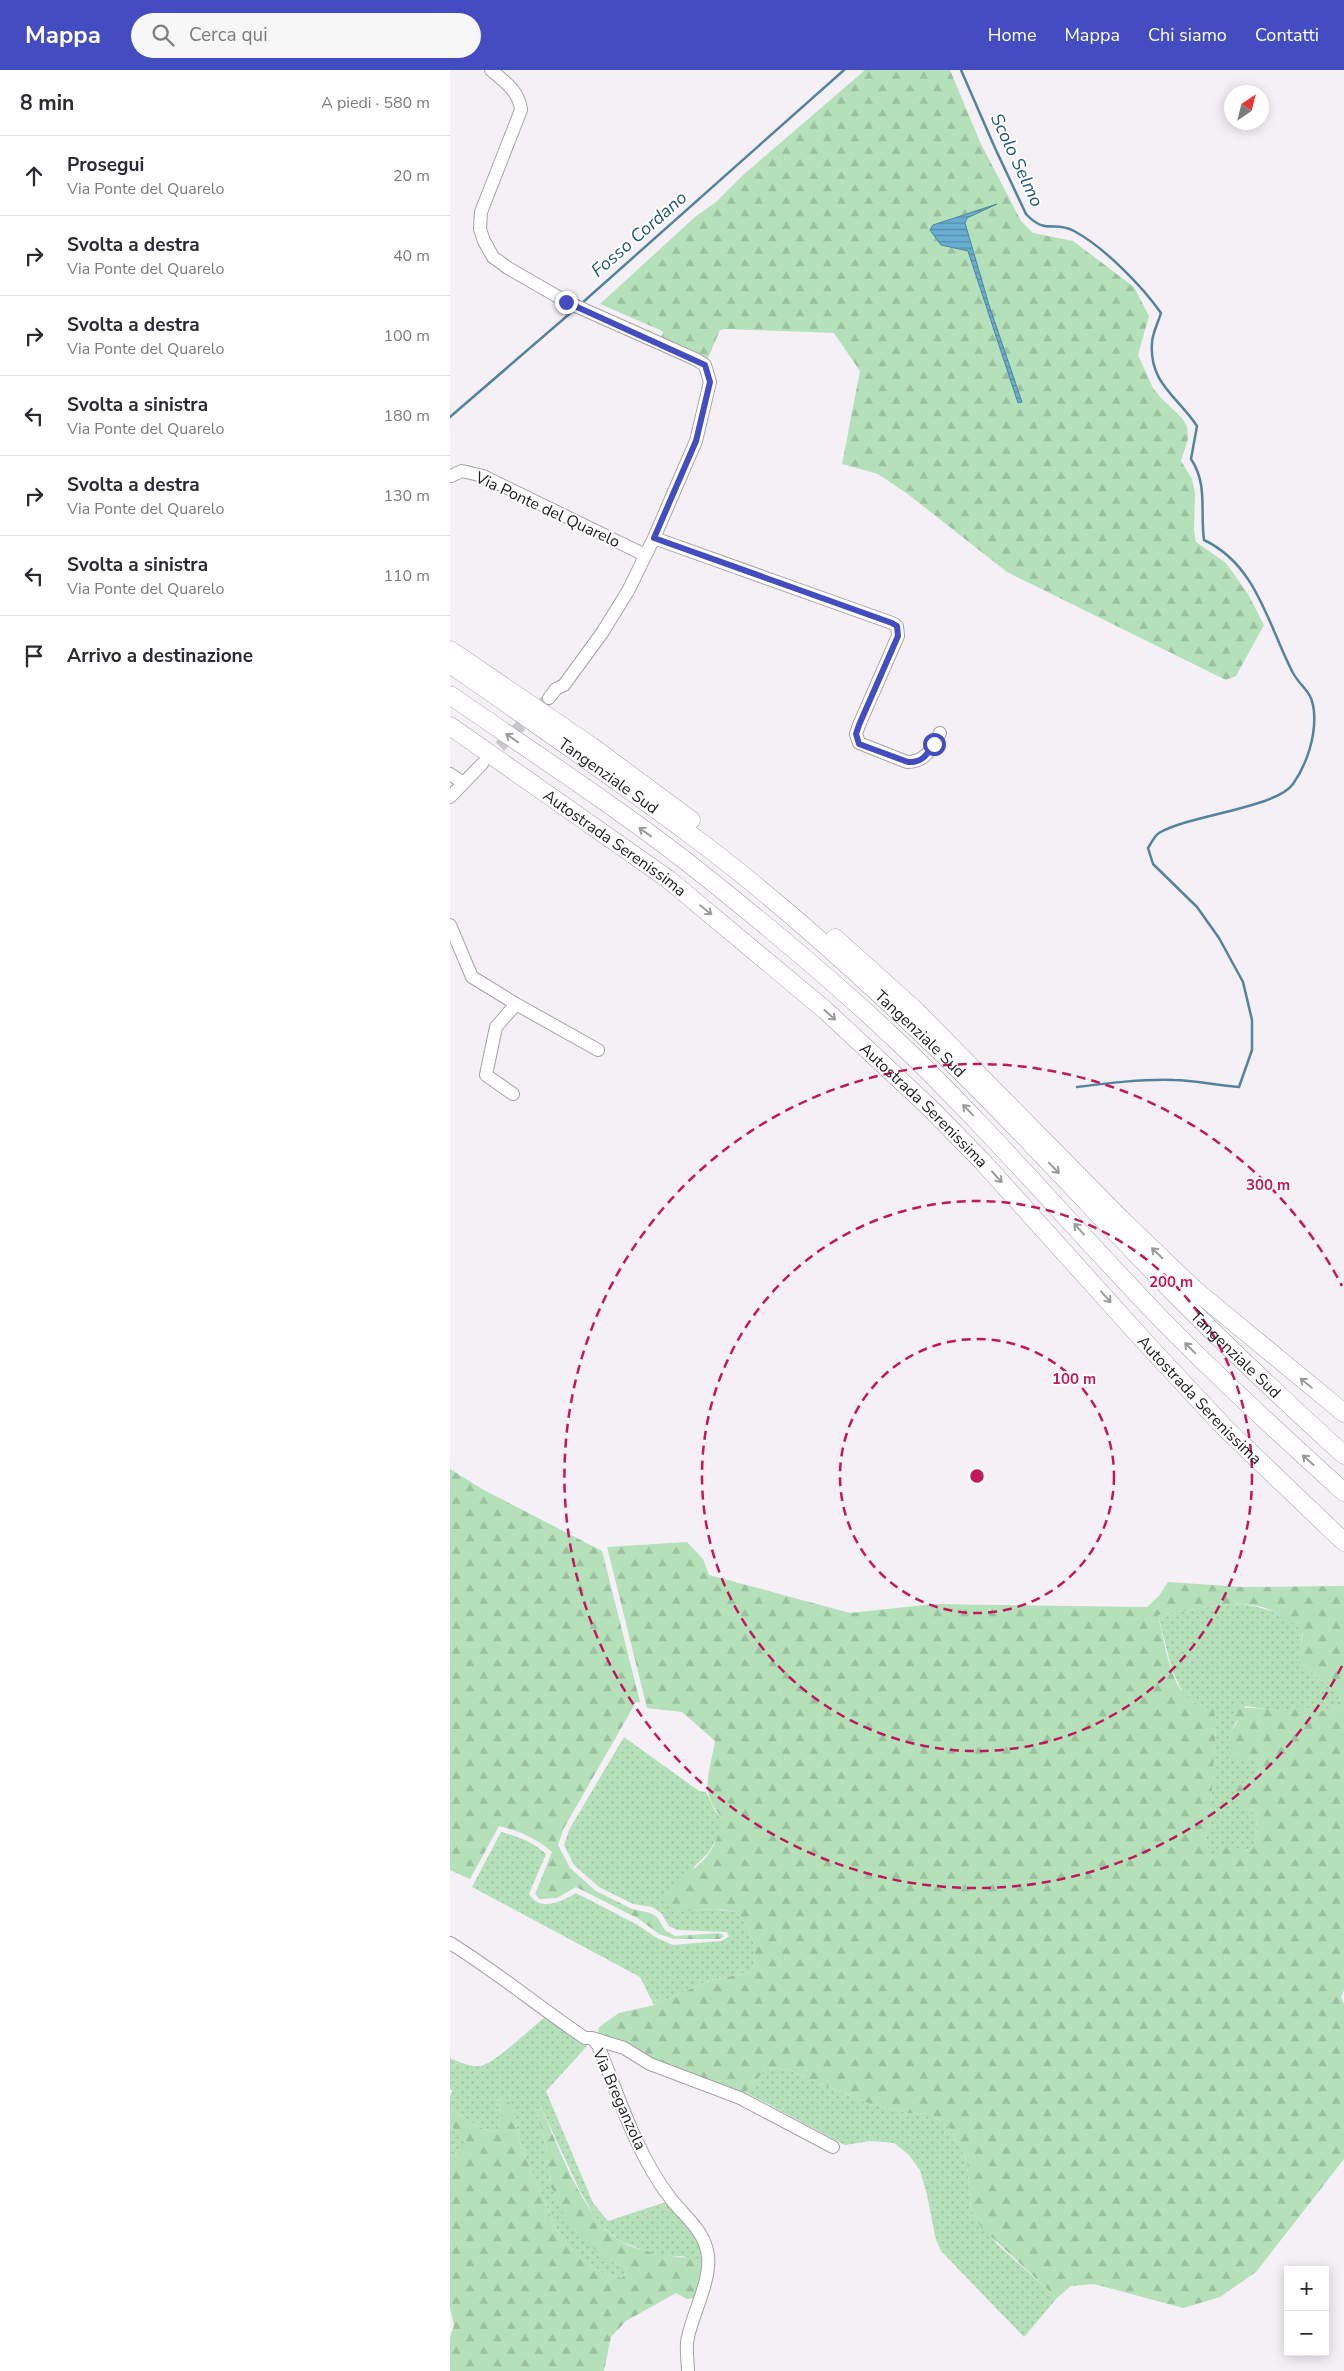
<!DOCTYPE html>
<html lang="it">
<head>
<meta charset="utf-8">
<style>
	body { margin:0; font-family:"Nunito Sans",sans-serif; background:#f7f7f7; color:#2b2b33 }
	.controls { position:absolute; right:15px; bottom:15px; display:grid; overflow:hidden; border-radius:0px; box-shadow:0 2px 12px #0003 }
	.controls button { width:45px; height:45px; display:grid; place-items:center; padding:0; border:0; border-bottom:1px solid #e1e1e2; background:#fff; color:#2b2b33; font:25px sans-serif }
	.compass { position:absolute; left:774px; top:15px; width:45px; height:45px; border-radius:50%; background:#fff; box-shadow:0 2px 12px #0003; rotate:35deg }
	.stop { position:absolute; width:15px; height:15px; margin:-11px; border:4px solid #434cc1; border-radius:50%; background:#fff }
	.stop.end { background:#434cc1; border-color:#fff; box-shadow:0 1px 5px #0008 }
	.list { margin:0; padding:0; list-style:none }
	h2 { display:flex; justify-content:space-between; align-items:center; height:65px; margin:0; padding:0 20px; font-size:21px }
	h2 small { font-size:16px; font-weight:400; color:#7c7c81 }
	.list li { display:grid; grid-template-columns:32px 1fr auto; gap:15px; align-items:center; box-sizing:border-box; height:80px; padding:0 20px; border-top:1px solid #e1e1e2 }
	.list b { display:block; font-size:19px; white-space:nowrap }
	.list p { margin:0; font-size:16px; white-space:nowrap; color:#7c7c81 }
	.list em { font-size:16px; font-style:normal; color:#7c7c81 }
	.icon { flex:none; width:28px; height:28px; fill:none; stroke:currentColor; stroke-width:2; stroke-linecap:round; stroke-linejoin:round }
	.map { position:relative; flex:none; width:894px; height:2301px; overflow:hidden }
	header { display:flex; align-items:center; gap:30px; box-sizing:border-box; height:70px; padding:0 25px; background:#434cc1; color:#fff }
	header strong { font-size:24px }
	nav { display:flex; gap:28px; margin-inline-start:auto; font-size:18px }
	.search { width:350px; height:45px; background:#f7f7f7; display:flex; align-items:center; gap:12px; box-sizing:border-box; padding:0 18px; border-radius:28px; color:#7c7c81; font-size:19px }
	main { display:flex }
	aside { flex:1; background:#fff }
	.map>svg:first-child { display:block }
	.grass { fill:url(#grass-dots) }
	.forest { fill:url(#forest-firs); fill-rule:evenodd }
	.water { fill:url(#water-rules); stroke:#53839d }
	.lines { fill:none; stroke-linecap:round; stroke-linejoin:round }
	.stream { stroke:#53839d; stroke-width:2.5 }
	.minor-tunnel { stroke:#cac7cc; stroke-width:12; stroke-dasharray:12 6; stroke-linecap:butt }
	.minor-casing { stroke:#a5a2a7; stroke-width:14 }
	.highway-casing { stroke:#a5a2a7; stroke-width:19 }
	.minor { stroke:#fff; stroke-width:12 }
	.highway { stroke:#fff; stroke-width:18 }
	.oneway { stroke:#9c9b9c }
	.route { stroke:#434cc1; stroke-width:6 }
	.ring { fill:none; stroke:#c2185b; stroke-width:2.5; stroke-dasharray:9 6 }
	.labels { text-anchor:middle; stroke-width:4; stroke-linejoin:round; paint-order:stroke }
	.street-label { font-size:16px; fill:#222122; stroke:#fff }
	.water-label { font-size:18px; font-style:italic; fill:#235873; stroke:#fff }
	.centre { fill:#c2185b; stroke:#fff; stroke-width:2.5 }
	.ring-label { font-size:15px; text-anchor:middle; font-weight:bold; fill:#c2185b; stroke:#fff; stroke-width:4; stroke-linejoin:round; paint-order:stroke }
</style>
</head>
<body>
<header>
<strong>Mappa</strong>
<div class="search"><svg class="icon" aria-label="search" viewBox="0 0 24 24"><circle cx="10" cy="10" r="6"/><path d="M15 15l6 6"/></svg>Cerca qui</div>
<nav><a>Home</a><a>Mappa</a><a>Chi siamo</a><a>Contatti</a></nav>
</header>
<main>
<aside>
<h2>8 min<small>A piedi · 580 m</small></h2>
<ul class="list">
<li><svg class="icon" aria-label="ahead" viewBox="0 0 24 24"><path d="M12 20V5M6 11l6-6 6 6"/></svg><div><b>Prosegui</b><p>Via Ponte del Quarelo</p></div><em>20 m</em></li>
<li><svg class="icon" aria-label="right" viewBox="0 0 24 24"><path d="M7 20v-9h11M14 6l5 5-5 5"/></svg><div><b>Svolta a destra</b><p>Via Ponte del Quarelo</p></div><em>40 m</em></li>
<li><svg class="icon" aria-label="right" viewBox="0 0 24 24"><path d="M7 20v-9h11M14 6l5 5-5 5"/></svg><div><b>Svolta a destra</b><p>Via Ponte del Quarelo</p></div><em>100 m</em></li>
<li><svg class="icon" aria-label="left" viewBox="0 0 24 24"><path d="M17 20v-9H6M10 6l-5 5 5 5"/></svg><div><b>Svolta a sinistra</b><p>Via Ponte del Quarelo</p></div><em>180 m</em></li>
<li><svg class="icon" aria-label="right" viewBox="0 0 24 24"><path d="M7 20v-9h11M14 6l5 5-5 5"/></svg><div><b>Svolta a destra</b><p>Via Ponte del Quarelo</p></div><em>130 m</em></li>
<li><svg class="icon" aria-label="left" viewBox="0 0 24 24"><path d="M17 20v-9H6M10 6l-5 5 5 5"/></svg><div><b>Svolta a sinistra</b><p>Via Ponte del Quarelo</p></div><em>110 m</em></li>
<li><svg class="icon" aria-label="arrive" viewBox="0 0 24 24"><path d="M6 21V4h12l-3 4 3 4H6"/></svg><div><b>Arrivo a destinazione</b></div></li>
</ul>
</aside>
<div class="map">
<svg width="894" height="2301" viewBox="0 0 894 2301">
	<defs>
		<pattern id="grass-dots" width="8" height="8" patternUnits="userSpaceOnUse" patternTransform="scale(1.25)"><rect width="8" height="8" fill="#b4e0ba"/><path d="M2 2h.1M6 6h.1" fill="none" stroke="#9ac0a0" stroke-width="1.8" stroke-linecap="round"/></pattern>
		<pattern id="forest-firs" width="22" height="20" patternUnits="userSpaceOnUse" patternTransform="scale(1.25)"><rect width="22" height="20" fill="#b4e0ba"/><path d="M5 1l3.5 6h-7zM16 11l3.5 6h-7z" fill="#9ac0a0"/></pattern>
		<pattern id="water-rules" width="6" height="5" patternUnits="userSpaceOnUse" patternTransform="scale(1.25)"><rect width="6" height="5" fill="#68add2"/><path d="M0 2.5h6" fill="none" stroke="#558caa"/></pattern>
	</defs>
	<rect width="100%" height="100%" fill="#f4f0f6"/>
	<path class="grass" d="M784,1533c23,3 52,9 68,27l-1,33 40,35 -10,16c-19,-7 -27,-5 -46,-4 -13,1 -27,-3 -40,-4l-14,26v8l25,17 3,16 -7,7 -14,5 10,25 9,4 -1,24 -4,11 -40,10 -7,-18 5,-20 6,-95 -19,-21 -13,-10 -12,-25 -14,-55z
		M174,1667l75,54 7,1 9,19 8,7 -3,14 -11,20 -15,15 -9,44 30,-2 21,3c17,19 21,34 17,59l-47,11 -52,23 -14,-28 -168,-90 29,-55c16,4 33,10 45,22l-17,40c11,18 32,8 47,-1l60,31 21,14 16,7 48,-4 8,-4 -2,-5 -50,-2 -8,-4 -8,-13 -9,-6 -19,-3 -34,-17 -25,-22 -10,-20 5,-15z
		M94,1948l43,28 -41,45 47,112 15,18 58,-19c19,21 33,31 38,60l-23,-6 -18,2 -43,-17 -21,-17 -19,-33 -39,-84 -4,8 9,31 4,38 48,69 29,16 -5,9 -22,-6 -24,-18 -20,-25 -35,-83 -8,-36 -16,-12 4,18 -4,16c-21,-2 -28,-15 -47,-22v-14l3,-5 -3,-2v-31c10,4 19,9 30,8 14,-2 51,-38 64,-48z
		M317,1998l22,2 81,34 37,9 24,1 19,14 17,33 4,49 26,34 60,54 -33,39 -83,-86 -5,-11 -9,-45 -7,-25 -12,-16 -14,-11 -24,-2 -25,4 -100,-53z
		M0,2055l17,16 -9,15 -8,-1z"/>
	<path class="forest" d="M415,0h85l30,72 41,79 12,12 40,8 61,46 15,29 -11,39 15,33 8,10 21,20 5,8 1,13 -7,22 11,18 3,14 -1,38 2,11 30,21 22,31 16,31 -28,51 -10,4 -219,-108 -98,-77 -31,-21 -36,-10 18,-93 -26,-38 -109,-4 -5,1 -15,35 -46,-22 4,-11 -3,-2 -60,-26 95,-87 21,-15 26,-26z
		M0,1399l32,20 120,62 38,151h-4l-72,126 -6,17 12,23 26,23 36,18 18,4 7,4 8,13 10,6 45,-3 4,3 -4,3h-46l-15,-5 -20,-15 -63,-32 -19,11 -17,1 -5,-5 17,-42c-15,-14 -33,-21 -53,-26l-29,53 -20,-9z
		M237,1472l16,17 6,16 141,38 84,-9 213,3 12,-11 9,-14 75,5 101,-1v404l-3,7 3,7v155l-88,113 -36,25 -37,11 -89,-24 -23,2 -14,12 -76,-71 -10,-17 -4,-49 -17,-33 -19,-14 -24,-1 -37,-9 -81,-34 -22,-2 -27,30 -143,-58 2,-13 20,-14 35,-8 52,-23 47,-11c4,-25 0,-40 -17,-59 -7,-1 -13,-3 -20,-3 -17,-1 -40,9 -52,-8 10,-21 33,-30 46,-49 6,-10 10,-22 13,-34 -25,-24 -13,-46 -8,-77l-33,-29 -35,-4 -40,-161zM784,1533c10,1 19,2 28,4 8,2 38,18 40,25 2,11 -5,21 -1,31l40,35 -10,16 -13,-5 -18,-2 -17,3 -47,-3 -3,8 5,6 -7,11 -1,22 18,10 8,-6 3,15 -7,7 -14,5 -4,14 3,7 20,8 -1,24 -4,11 -7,2 -13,-5 -12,4 -8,8 -7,-17 5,-20 4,-61 2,-34 -2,-16c-11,-3 -20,-6 -28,-14 -16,-14 -23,-60 -28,-81z
		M56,2027l7,13 8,36 35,83 20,25 24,18 22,6 5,-9 -29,-16 -34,-37 -14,-32 -4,-38 -9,-31 4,-8c17,39 43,112 79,134 9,6 22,8 32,12 17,7 34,1 52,9l-9,36 -8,1 -11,-6 -50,28 -15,16 -7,34h-154v-33l4,-13 -4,-17v-153l8,1 8,-15 -16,-16v-15c19,7 26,20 47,22l4,-16 -4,-18z"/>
	<path class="water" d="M547,134l-30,14 -2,5 24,82 33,97 -4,1 -50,-152 -27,-6 -11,-15 3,-5z"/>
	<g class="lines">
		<path class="stream" d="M511,0l34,78 31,66c21,22 27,6 48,17 30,16 68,55 87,82 -3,10 -9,21 -9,30 -3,40 25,53 45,83l-6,33c17,25 9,53 13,81 53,25 64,85 89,133 9,16 19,17 21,39 2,24 -7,52 -21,72 -17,24 -104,31 -134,49 -5,3 -8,11 -11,15l5,16 44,43 22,31 24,44 9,38v30l-13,37c-22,-1 -43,-7 -65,-7 -33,-1 -65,3 -97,7
			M132,233l262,-233
			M0,347l124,-107"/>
		<path class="minor-tunnel" d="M37,689l62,-61"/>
		<defs>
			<path id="minor" d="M41,0c14,12 28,21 30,40l-40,102 -1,17 4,12 9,16 15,11 59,34 128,57 10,6 5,17 -14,59 -42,97 -26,53 -26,42 -38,52 -8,4 -7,9
				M1,406l11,-5 21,5 162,79
				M204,468l238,85 5,3 1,10 -39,89 -3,9 3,9 48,19c19,0 25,-14 33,-29
				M0,704l12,8
				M0,727l32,-33
				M0,855l22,52 44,27 -20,23 -10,48 27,19
				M66,934l82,46
				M0,1873c47,29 89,64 135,95h7l6,7c21,52 38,109 73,154 15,19 34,32 37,57 3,24 -15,57 -20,81 -3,10 0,23 0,34
				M142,1968l32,10 26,16 90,34 93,49"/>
			<g id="highway">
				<path d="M0,580l141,96 100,74"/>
				<path id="s1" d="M0,594c82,57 165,114 245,174 74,55 143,117 210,180 97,90 185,190 278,284 52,52 106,103 161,153"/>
				<path d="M0,625c79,55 161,108 237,167 71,56 141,114 207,176 95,90 179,190 270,284 58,59 119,115 180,170"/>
				<path id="s2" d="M0,656l218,153 157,131 105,98 52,53 162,180 81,87 119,114"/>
				<path d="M385,868l81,73 205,208 74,71 149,123"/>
			</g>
		</defs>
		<use href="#minor" class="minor-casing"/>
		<use href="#highway" class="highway-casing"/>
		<use href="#minor" class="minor"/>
		<use href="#highway" class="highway"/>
	</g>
	<defs><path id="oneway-shaft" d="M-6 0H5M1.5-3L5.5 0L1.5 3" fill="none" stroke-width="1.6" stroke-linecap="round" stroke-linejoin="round" transform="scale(1.25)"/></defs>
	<g class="oneway">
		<use href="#oneway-shaft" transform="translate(62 668) rotate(-145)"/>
		<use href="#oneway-shaft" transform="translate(195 762) rotate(-144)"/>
		<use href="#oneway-shaft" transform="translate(256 840) rotate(39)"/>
		<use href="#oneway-shaft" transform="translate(380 945) rotate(42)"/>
		<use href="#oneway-shaft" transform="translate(518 1040) rotate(-134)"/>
		<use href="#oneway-shaft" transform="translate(604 1098) rotate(46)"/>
		<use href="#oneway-shaft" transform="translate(547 1107) rotate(48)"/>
		<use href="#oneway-shaft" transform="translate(629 1159) rotate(-132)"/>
		<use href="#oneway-shaft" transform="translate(707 1183) rotate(-136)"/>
		<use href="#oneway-shaft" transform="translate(656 1227) rotate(49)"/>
		<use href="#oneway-shaft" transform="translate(740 1278) rotate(-135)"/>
		<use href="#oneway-shaft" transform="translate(856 1313) rotate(-141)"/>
		<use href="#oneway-shaft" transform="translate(858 1390) rotate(-138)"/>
	</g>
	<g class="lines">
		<path class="route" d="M116,232l139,63 5,17 -14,59 -42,97 238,85 5,3 1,10 -39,89 -3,9 3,10 49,18c14,1 19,-7 26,-18"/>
	</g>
	<g class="ring">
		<circle cx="527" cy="1406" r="137"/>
		<circle cx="527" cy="1406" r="275"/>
		<path d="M892 1596A412 412 0 1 1 892 1216"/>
	</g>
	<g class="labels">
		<g class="street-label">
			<text transform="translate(98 439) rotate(25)" y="6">Via Ponte del Quarelo</text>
			<text dy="6" stroke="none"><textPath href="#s1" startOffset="194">Tangenziale Sud</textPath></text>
			<text dy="6" stroke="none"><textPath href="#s2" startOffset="202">Autostrada Serenissima</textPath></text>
			<text dy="6" stroke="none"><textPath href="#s1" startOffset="599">Tangenziale Sud</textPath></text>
			<text dy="6" stroke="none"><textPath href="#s2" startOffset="608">Autostrada Serenissima</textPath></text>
			<text dy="6" stroke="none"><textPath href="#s1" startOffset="1049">Tangenziale Sud</textPath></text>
			<text dy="6" stroke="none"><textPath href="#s2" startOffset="1012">Autostrada Serenissima</textPath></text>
			<text transform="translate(170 2029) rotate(66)" y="6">Via Breganzola</text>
		</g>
		<g class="water-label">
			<text transform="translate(567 90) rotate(65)" y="6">Scolo Selmo</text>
			<text transform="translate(189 164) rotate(-41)" y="6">Fosso Cordano</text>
		</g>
	</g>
	<circle cx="527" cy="1406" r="8" class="centre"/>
	<g class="ring-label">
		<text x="818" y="1120">300 m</text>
		<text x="721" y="1217">200 m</text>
		<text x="624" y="1314">100 m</text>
	</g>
</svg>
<div class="controls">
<button>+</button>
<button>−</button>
</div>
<svg class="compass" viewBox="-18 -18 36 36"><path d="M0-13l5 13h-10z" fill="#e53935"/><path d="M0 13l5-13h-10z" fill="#7c7c81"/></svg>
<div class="stop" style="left:484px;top:674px"></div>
<div class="stop end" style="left:116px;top:232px"></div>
</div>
</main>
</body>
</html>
